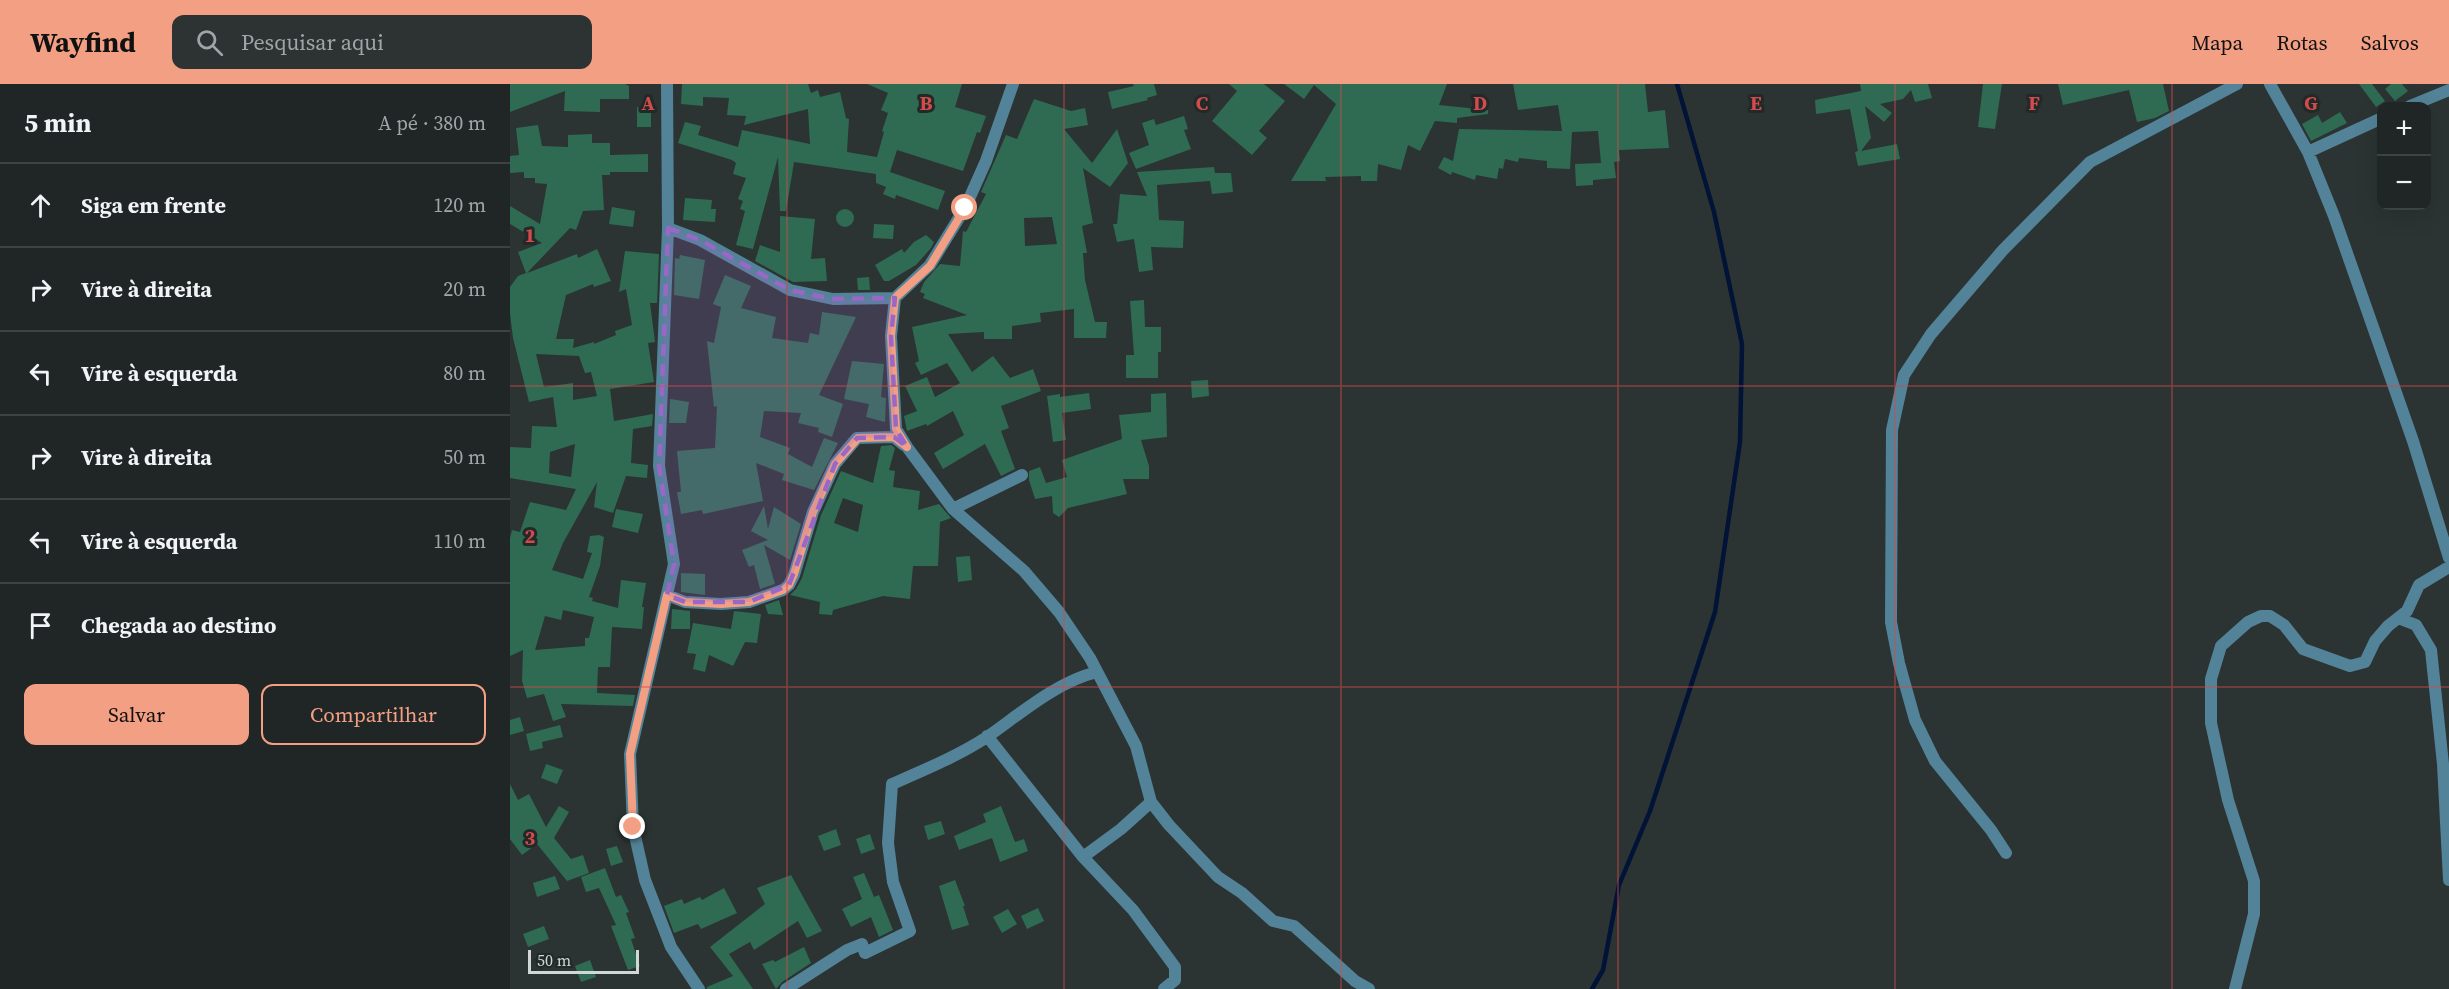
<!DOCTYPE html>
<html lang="pt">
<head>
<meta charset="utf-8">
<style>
	body { margin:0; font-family:"Source Serif 4",serif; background:#2d3232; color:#f1f3f6 }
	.controls { position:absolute; right:18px; top:18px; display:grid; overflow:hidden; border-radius:12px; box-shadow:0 6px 24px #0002 }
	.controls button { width:54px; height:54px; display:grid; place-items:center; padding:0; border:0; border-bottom:2px solid #3d4343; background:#202626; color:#f1f3f6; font:30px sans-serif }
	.scale { position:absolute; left:18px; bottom:15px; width:111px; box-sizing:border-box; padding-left:6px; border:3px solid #d1d6d6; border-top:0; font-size:16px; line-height:21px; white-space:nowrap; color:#d1d6d6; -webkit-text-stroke:4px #212929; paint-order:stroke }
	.stop { position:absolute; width:18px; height:18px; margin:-14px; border:4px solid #f39f83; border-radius:50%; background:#fff }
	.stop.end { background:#f39f83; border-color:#fff; box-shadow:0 2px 6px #0008 }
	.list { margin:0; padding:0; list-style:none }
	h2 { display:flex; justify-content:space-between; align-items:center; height:78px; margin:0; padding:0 24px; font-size:26px }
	h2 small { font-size:20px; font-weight:400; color:#a2a5a7 }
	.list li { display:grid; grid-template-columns:39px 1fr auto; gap:18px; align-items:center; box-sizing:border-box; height:84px; padding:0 24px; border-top:2px solid #3d4343 }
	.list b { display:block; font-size:22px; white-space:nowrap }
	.list em { font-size:20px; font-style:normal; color:#a2a5a7 }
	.actions { display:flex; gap:12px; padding:18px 24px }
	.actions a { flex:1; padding:14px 0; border:2px solid #f39f83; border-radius:12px; text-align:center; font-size:21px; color:#f39f83 }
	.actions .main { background:#f39f83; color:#111 }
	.icon { flex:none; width:33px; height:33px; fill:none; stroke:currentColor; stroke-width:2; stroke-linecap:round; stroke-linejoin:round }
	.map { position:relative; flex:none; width:1939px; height:905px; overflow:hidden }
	header { display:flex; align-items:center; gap:36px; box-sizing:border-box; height:84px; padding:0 30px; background:#f39f83; color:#111 }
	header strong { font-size:28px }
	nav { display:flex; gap:33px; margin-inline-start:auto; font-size:21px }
	.search { width:420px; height:54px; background:#2d3232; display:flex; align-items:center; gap:15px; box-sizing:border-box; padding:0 21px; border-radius:12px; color:#a2a5a7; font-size:22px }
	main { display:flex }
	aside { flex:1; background:#202626 }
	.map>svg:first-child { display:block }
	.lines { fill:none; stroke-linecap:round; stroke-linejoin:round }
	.stream { stroke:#011336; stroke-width:4.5 }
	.building { fill:#2f6b53; fill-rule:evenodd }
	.street { stroke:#538398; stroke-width:12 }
	.route { stroke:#f39f83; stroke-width:8 }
	.marked { fill:#9968c7; fill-opacity:0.2; stroke:#9968c7; stroke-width:4.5; stroke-dasharray:12 8; stroke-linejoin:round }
	.grid { fill:none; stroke:#d54b4b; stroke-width:1.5; stroke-opacity:0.55 }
	.grid-label { font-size:20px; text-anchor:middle; font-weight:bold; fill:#d54b4b; stroke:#212929; stroke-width:6; stroke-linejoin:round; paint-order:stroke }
</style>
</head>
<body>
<header>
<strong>Wayfind</strong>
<div class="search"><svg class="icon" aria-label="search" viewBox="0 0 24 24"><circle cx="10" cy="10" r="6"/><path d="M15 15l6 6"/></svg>Pesquisar aqui</div>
<nav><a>Mapa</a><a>Rotas</a><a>Salvos</a></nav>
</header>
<main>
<aside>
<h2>5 min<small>A pé · 380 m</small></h2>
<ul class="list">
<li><svg class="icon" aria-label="ahead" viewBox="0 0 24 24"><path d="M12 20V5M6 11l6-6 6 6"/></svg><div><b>Siga em frente</b></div><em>120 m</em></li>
<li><svg class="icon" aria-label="right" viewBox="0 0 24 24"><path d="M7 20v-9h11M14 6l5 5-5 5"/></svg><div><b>Vire à direita</b></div><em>20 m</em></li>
<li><svg class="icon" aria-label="left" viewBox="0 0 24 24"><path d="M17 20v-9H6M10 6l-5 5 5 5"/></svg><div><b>Vire à esquerda</b></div><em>80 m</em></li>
<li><svg class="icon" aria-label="right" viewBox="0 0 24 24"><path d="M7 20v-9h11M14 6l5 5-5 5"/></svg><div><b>Vire à direita</b></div><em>50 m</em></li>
<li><svg class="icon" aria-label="left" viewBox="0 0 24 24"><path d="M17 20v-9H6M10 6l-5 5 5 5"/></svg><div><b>Vire à esquerda</b></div><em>110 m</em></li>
<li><svg class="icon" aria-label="arrive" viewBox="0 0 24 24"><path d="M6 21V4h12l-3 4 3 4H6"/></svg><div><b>Chegada ao destino</b></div></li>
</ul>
<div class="actions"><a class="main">Salvar</a><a>Compartilhar</a></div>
</aside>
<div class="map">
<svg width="1939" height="905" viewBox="0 0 1939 905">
	<rect width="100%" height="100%" fill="#2b3333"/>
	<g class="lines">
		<path class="stream" d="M1082,905l11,-19 16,-85 31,-74 65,-199 25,-170 2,-98 -28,-132 -37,-128"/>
	</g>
	<path class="building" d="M0,0h115l4,2v13h-29v13l-36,-1 1,-20 -55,21z
		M172,0h126l3,9 7,-3 2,7 20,-5 6,26 3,1 -2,33 30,5 7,-25 -2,-1 6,-18 -7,-3 7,-17 -21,-9h95l-7,23 31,9 -6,17 -3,-1 -14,39 -66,-21 -7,22 55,19 -7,19 -42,-15 -1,4 -12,-5 3,-7 -10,-4v-9l-82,-12 -8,49h-6l-2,-54 -25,92 -17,-4 9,-34 -5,-2 3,-8 -5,-2 8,-21 -13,-4 3,-11 -4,-3 -54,-17 7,-21 16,4 -3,9 40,12 4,-17 68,14 -2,-35 -64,16 2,-9 -19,-1 2,-17 -26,-1v9l-22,-2z
		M623,0h21l3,11 -10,3 1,2 -36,9 -4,-17 26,-6z
		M719,0h35l21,17 -26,30 8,7 -15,17 -40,-34 25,-30z
		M774,0h163l-8,21 49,5v4l-31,4v5l-22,-2 -15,30 -12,-6 -7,25 -23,-6 -1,17h-16v-5l-36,1 1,4h-35l45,-77 -22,-19 -10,14z
		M1003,0h132l3,28 17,-2 4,38 -50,2 1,11 -6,1 2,16 -23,2v5l-17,1 -1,-22 26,-1 -3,-32 -26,1 -2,37 -23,-1v-7l-28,-3 -1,4 -13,-3 -2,10 -4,-1 -2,11 -21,-4 -1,5 -23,-8 -1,3 -13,-7 6,-11 9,4 6,-32 103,2 -4,-26 -40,5z
		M1350,0h68l4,14 -17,4 -4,-12 -8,9 -23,5 12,9 -8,9 -19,-16 6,32 -10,13 36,-7 3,15 -42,7 -3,-14 3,-1 -8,-42 -34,5 -1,-14 46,-9z
		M1473,0h19l-7,45 -17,-2z
		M1548,0h105l6,27 -14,7 -18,4 -8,-32 -66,15z
		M1849,0h13l13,17 -9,6z
		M1881,0h11l6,7 -13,10 -10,-12z
		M524,15l37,12 14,-3 3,17 -24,4 28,34 25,-34 11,34 -18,24 -27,-19 10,55 -11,3 5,27h-4l2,27 10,42h12l-1,16h-32v-29l-34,4 1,9 -29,4v13h-28v-7l-36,2 24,38 21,-16 17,22 23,-9 8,22 -40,15 8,22 -8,3 14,38 -14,7 -16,-32 -42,25 -9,-16 30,-18 -11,-24 -26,15 -1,-2 -19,7 -3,-15 13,-5 -12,-25 22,-9 8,20 25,-14 -13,-20 -26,12 -6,-12 4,-2 -7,-34 55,-12 -44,-17 2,-4 -5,-2 4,-10 16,-18 20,2 3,-35 3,1 20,-38 -5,-2 25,-57 11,4zM542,133l5,27 -32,2 -1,-28z
		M127,23l14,4v16h-14z
		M1830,28l7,11 -36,18 -9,-17 16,-9 4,8z
		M674,32l4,13 -4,1 7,19 -55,20 -7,-16 20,-8 -7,-22 12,-4 2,6z
		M28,41l4,21 26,1v-12l24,-1v9h18v12l38,-1v18h-38v3h-8l2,35 -21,1 -7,19 -6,-2 -43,45 50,-19 1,4 19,-9 14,32 -17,6 -1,-3 -27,11 -10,44h18l-1,9 21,-6v2l22,-9 -1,-4 17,-6 -6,-36 -7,3 6,-41 34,3 -2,49h-7l5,39 -7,1 6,39 -44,7 4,32 39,-7 -1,12 -19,3 -2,34 17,2 -1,13 -21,-2 -13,37 -19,-6 3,-25 -34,61 -11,27 31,9 9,-26 -5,-1 3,-16 9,-1 5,2 -4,29 -11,31 4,1 -1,3 26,7 3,-28 25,3 -4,24h2l-2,22 -30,-2 -2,40h-12l-1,26 38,2 -2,11 -72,-2 5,13 -13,4 -9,-27 -17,4 -5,-17 1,-31 -13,6v-118l2,-8 8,2 10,-30 36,8 10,-21 -66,-11v-31l21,1 1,-22 25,1 -4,-30 -24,5 -16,-64 -3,-25v-26l8,-11 8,-3 -8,-21 24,-9 -32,-19v-18l30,18 7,-40 -12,-1v-5h-11v-6l-14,1v-17l9,-1 -3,-27zM26,270l43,2 6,17 6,-1 6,24 -24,4v-17l-29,4zM65,360l-4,33 -22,-4 1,-21zM53,526l31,7 -5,21h-4v8l-50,4 10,-34 16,4z
		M704,83l1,6h16l2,19 -21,2 -2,-13 -53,4 2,35 25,1 -1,27 -32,-1 2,23 -14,2 -5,-33 -17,3 -4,-18h4l3,-30 27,2 -10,-24z
		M175,114l27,2 -1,9h5l-1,13 -32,-2z
		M102,123l23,4 -2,16 -24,-3z
		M326 134a9 9 0 1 1 18 0a9 9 0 1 1-18 0Z
		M270,132l35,3 -4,40 14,-1 2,23 -34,1 -38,-21 5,-16 20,7z
		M364,140l20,1 -1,14 -20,-1z
		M416,151l8,7 -3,6 -15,17 -27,16h-5l-9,-16 27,-16 2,4 10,-11z
		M170,171l25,5 -6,39 -25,-4 1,-37 4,1z
		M215,191l26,11 -10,22 35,9 -4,21 36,5 2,-10 9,2 3,-23 34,5 -37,78 24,9 -11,33 -14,-5 1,-4 -21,-5 3,-10 -37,-2 -4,26 30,11 -2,6 24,13 12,-29 14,5 -24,47 -32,-10 2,-6 -28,-11 7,38 -60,13 -1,-4 -21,4 -4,-22h4l-4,-41 38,-3 2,-42 -3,1 -7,-66 7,2 7,-36 -8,-3z
		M359,193l1,13h-12l-1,-12z
		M634,216l1,27h16v25h-3v26h-32v-23h8l-4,-54z
		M342,277l32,3 -3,33 5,1 -1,24 -19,-5 3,-13 -25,-5z
		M698,296l1,16 -17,2 -1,-17z
		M579,309l2,16 -29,4 4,27 -13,2 -6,-46 13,-2v3z
		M656,309l1,44 -26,3 8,26v13h-26l4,15 -59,14 -9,9 -6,-4 -1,-17 -17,3 -6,-19v-9l11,-4 6,16 21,-6 -5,-17 60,-21 -3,-24 32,-3v-18z
		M160,315l19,3 -3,21h-17z
		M381,361l4,3 -6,22 6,1 -2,16 27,4 -2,19 21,-6 12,14 -11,4 -2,44h-25l-3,33 -27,-3 -50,14 -1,5 -13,-1 1,-12 -30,-7 6,-6 6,-11 19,-63 20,-44 32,12 8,-37zM333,414l20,7 -5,27 -24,-9z
		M254,422l4,23 6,-22 27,17 -11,36 -26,-15 11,39 -15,5 -6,-24 -5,2 -7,-17 26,-10 -17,-9z
		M106,425l27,5 -5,19 -26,-6z
		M460,472l2,24 -14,2 -2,-25z
		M171,489l24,1v21l-24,-3z
		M269,516l4,15 -15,-1 -3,-9z
		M162,525l18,2v18h-19z
		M224,527l27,3 -4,29 -12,-1 -12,24 -24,-11 -4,17 -12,-3 3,-15 -9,-1 6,-30 38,6z
		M10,633l4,14 -14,4v-15z
		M50,641l3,12 -21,5 1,6 -13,3 -4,-17z
		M36,680l17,6 -6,14 -16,-6z
		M0,700l8,16 11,-6 17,33 13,-21 10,6 -15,26 17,21 12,-4 6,18 -22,8 -30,-37 -15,11 -12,-16z
		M491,722l14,36 9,-3 4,12 -28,11 -8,-24 -33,12 -5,-14 32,-14 -3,-8z
		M431,737l4,13 -17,6 -4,-14z
		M326,745l5,16 -17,6 -6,-15z
		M360,750l5,15 -14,5 -5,-15z
		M107,762l6,16 -12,4 -5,-17z
		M95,784l11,29 5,-2 8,17 -3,1 9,25 -4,1 9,27 -12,4 -17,-44 5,-1 -17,-37 -13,4 -5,-15z
		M354,789l10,24 5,-2 14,35 -14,7 -8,-20 -20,10 -9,-18 20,-10 -9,-22z
		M281,791l31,56 -15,7 -9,-17 -44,29 -4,-8 -21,12 24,35h-46v-2l26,-11 -23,-29 55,-43 -8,-16z
		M45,792l5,13 -23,8 -4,-14z
		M445,796l10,26h-2l6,19 -17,5 -13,-44z
		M214,804l13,25 -36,16 -3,-5 -24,9 -10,-27 18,-7 2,5 16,-7 2,3z
		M528,824l6,13 -17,8 -6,-13z
		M498,825l9,15 -15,9 -9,-16z
		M34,842l5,13 -21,8 -5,-13z
		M294,863l7,16 -29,19 -6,7 -14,-25 11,-4 2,2z
		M80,876l6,17 -15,5 -6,-16z"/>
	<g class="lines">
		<path class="street" d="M157,0l1,144 -9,238 15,98 -44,190 3,73 12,53 26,67 28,42
			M1760,0l38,68 26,64 79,225 36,117
			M1900,22l39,-16
			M1798,68l74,-34
			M158,144l32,12 90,50 43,9 62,-1 35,-33 35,-57 21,-47 27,-77
			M385,214l-4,38 5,93 11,18 46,62 71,62 35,41 31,46 46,88 15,56 18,23 49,52 24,16 31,28 21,5 61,55 14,8
			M443,425l69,-34
			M157,511l18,7 36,2 28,-2 34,-12 6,-5 5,-10 19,-63 22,-48 22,-26 37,-1 10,8
			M1888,534l18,7 15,25 12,114 6,116
			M477,652l96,121 38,-28 30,-27
			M1496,769l-15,-23 -56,-69 -20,-41 -16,-57 -8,-41 1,-192 12,-55 27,-41 72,-84 87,-88 147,-78
			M573,773l50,53 42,57v13l-11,9
			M276,905l61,-39 15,-6 3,9 45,-22 -17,-49 -5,-39 4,-59c32,-14 66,-28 95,-47 33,-23 69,-55 110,-65
			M1725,905l19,-75v-33l-26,-81 -17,-77v-44l10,-33 27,-24 13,-6h9l14,9 19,24 47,17 15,-4 10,-21 13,-15 19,-15 12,-26 30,-18"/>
	</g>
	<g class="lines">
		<path class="route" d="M123,743l-3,-73 37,-159 18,7 36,2 28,-2 34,-12 6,-5 5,-11 19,-62 22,-48 23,-26 36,-1 13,10 -11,-18 -5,-93 4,-38 35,-32 35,-58"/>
	</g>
	<path class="marked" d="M158,144l32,12 90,50 43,9 62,-1 -4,38 5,93 11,18 -13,-10 -37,1 -22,26 -46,121 -40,17h-64l-18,-7 7,-31 -15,-98z"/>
	<path class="grid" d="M277,0v905M554,0v905M831,0v905M1108,0v905M1385,0v905M1662,0v905M0,302h1939M0,603h1939"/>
	<g class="grid-label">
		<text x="138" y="26">A</text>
		<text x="416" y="26">B</text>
		<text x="692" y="26">C</text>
		<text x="970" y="26">D</text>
		<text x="1246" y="26">E</text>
		<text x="1524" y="26">F</text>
		<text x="1801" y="26">G</text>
		<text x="20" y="158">1</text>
		<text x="20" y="459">2</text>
		<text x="20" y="761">3</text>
	</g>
</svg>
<div class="controls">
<button>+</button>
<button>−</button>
</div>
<div class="scale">50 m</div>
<div class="stop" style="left:455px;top:124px"></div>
<div class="stop end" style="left:123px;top:743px"></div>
</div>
</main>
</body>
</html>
